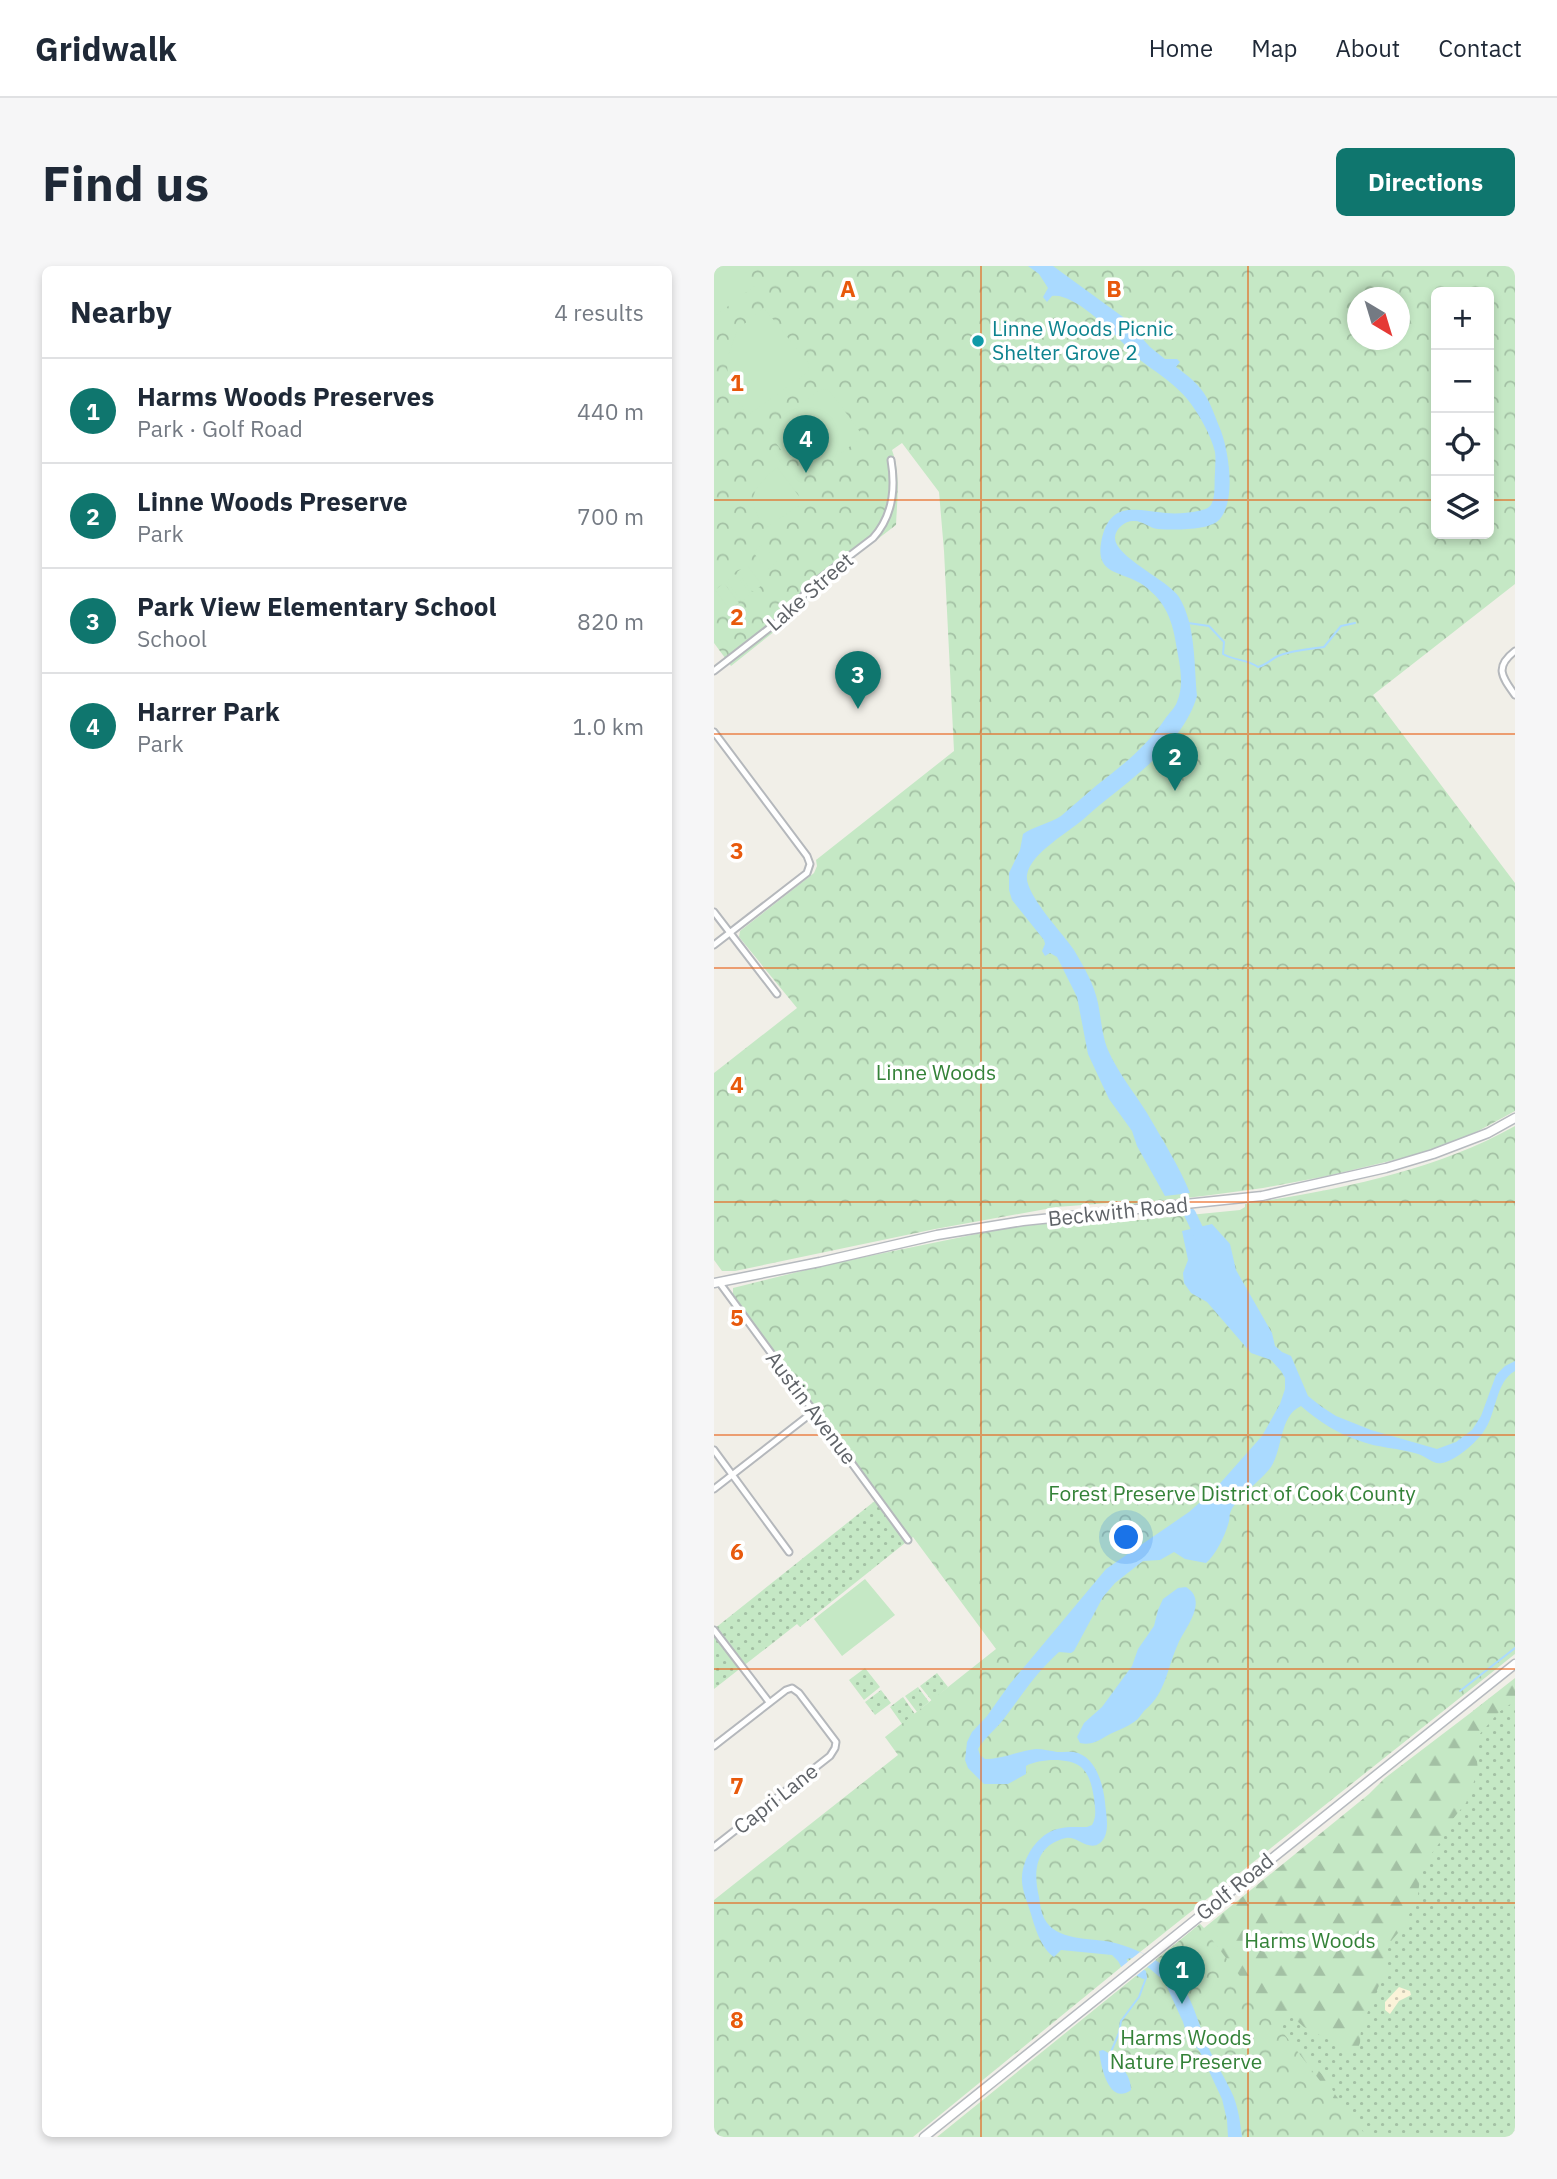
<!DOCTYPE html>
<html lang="en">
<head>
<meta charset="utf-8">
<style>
	body { margin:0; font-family:"IBM Plex Sans",sans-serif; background:#f6f6f7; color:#1f2937 }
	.controls { position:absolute; right:21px; top:21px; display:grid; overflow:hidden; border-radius:10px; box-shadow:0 4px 10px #0003 }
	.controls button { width:63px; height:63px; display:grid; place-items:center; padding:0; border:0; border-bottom:2px solid #e0e1e3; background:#fff; color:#1f2937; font:35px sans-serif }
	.compass { position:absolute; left:633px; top:21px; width:63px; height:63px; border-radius:50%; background:#fff; box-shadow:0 4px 10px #0003; rotate:142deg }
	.you { position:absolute; left:413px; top:1272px; width:24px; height:24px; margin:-18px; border:5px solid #fff; border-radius:50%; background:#1a73e8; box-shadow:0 0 0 10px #1a73e833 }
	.badge { display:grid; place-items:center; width:46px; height:46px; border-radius:50%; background:#0f766e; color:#fff; font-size:23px; font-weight:700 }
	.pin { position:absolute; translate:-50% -58px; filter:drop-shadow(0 2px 4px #0008) }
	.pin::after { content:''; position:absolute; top:37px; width:24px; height:21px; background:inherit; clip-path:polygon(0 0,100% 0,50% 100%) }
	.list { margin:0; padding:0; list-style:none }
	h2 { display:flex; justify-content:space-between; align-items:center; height:91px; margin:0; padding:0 28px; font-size:30px }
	h2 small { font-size:23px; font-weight:400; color:#747a83 }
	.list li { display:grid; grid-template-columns:46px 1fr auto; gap:21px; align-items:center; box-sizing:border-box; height:105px; padding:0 28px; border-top:2px solid #e0e1e3 }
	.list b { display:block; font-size:26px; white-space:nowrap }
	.list p { margin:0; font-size:23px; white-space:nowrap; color:#747a83 }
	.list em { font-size:23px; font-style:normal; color:#747a83 }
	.icon { flex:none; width:38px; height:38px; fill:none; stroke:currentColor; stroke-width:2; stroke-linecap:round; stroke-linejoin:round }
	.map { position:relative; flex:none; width:801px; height:1871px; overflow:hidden; border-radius:10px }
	header { display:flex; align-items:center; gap:42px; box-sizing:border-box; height:98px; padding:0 35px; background:#fff; border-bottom:2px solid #e0e1e3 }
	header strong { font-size:33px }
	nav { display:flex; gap:38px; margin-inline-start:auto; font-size:24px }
	.intro { display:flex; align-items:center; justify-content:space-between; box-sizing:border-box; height:168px; padding:0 42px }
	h1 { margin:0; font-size:49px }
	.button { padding:18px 32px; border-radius:10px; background:#0f766e; color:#fff; font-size:24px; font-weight:700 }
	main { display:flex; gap:42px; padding:0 42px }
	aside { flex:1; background:#fff; border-radius:10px; box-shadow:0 4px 10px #0003 }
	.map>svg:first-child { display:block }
	.grass { fill:url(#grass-dots) }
	.forest { fill:url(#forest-firs) }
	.sand { fill:url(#sand-dots) }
	.park { fill:url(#park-crowns); fill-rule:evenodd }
	.garden { fill:#c5e8c5 }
	.water { fill:#aadaff }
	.pier { fill:#f1efe8 }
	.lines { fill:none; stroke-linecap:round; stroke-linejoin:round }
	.stream { stroke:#aadaff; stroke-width:2 }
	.river { stroke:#aadaff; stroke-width:12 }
	.street-casing { stroke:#b5b8bc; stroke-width:9 }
	.secondary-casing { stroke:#b6babf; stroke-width:11 }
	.street { stroke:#fff; stroke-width:5 }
	.secondary { stroke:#fff; stroke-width:8 }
	.grid { fill:none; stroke:#e8590c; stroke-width:2; stroke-opacity:0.55 }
	.culture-dot { fill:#0f9aa8; stroke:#fff; stroke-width:2.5 }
	.labels { text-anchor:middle; stroke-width:7; stroke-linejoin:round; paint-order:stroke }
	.culture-label { font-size:21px; fill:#0d838f; stroke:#fff; text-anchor:start }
	.street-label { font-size:21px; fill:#5f6368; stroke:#fff }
	.park-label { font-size:21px; fill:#348238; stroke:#fff }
	.grid-label { font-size:23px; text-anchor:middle; font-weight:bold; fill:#e8590c; stroke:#fff; stroke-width:7; stroke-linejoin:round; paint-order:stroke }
</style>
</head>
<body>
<header>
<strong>Gridwalk</strong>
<nav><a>Home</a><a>Map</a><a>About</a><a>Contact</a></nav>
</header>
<div class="intro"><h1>Find us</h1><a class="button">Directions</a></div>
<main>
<aside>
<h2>Nearby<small>4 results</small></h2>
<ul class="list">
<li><span class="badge">1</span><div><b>Harms Woods Preserves</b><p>Park · Golf Road</p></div><em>440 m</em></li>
<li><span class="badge">2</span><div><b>Linne Woods Preserve</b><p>Park</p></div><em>700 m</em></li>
<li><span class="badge">3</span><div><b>Park View Elementary School</b><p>School</p></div><em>820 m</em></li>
<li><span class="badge">4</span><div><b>Harrer Park</b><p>Park</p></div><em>1.0 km</em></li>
</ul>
</aside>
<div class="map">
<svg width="801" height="1871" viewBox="0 0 801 1871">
	<defs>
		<pattern id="grass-dots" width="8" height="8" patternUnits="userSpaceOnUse" patternTransform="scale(1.75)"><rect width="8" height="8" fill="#c5e8c5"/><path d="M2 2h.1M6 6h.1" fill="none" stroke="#a3c0a4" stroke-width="1.8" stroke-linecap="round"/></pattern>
		<pattern id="forest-firs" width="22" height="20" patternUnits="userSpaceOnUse" patternTransform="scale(1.75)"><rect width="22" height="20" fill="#c5e8c5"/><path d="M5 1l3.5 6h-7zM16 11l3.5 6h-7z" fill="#a3c0a4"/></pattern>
		<pattern id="sand-dots" width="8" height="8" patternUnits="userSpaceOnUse" patternTransform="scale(1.75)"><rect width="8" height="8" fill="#fbf3d9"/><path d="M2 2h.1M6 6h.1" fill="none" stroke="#cec8b4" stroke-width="1.8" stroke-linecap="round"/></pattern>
		<pattern id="park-crowns" width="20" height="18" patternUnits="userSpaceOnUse" patternTransform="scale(1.75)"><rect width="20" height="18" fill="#c5e8c5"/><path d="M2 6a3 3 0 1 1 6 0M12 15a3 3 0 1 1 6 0" fill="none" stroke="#a3c0a4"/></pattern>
	</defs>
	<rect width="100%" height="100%" fill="#f1efe8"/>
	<path class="grass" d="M162,1234l28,38 1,5 -105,84 -3,-3 -83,65v-60z
		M151,1402l15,19 -16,13 -15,-20z
		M223,1407l11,14 -16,14 -12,-15z
		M801,1412v459h-152l-157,-206 270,-216 -3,-4z
		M204,1421l11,15 -12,10 -12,-16z
		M167,1424l10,13 -16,12 -10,-13z
		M189,1431l12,17 -13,10 -12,-17z"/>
	<path class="forest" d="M801,1413v22l-16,11 -20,23 -3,17 2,19 -12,32 -14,17 -9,18 -22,30 -3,27 -14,31 -12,14 -6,13v16l-25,59 -1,15 -3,7 -10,3 -12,-10 -31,-16 -13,-11 -7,1 -3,4 2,7 14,19 32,35 5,11 33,44h-125l-86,-177 44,-36 4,4 165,-134 16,-16z"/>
	<path class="sand" d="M685,1721l11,4 1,4 -12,6 -9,13 -5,-4v-8z"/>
	<path class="park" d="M0,0h801v318l-142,111 142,188v228l-35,19 -29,13 -40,13 -84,20 -64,12 -52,7 -83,10 -19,-2 -52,4 -122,22 -200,42h-13l-8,-11v-187l83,-65 -58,-71 1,-6 74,-58 3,-7 -1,-6 138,-109 -10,-200 -5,-59 -37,-49 -10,7c9,25 5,50 4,75l-77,59 -19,27 -69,55 -17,-23zM722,26h53v242h-53zM643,32h42v42h-42z
		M801,860v528l-395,314 -207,169h-199v-237l184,-145 -13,-18 111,-88 -83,-112 -2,2 -178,-241v-10l97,-24 176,-36 37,-4 96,-4 101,-10 5,-3v-3c91,-14 188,-32 270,-78z
		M486,1658l163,213h-426z"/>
	<path class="garden" d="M0,0h29l14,18 -43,33z
		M50,42l45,56 -1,8 -60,43 -20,-28 -1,-29 11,-29z
		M106,123l9,1 34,46 -24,19 -25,6 -30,-7 -17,-23z
		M63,201l24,32 -1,6 -34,23c-23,-29 -13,-39 11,-61z
		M49,278l14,18 -10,8 -14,-18z
		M33,299l15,20 -9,7 -16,-20z
		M21,308l16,20 -9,7 -16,-20z
		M10,317l15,20 -9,7 -15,-20z
		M151,1313l30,36 -53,41 -28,-37z"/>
	<path class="water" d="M314,0h25l70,51 27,30 15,12h12l3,3 -4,5c8,6 18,13 24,21 10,11 15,29 21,43 8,22 15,68 -1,88 -10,12 -47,11 -62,10 -9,-1 -16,-9 -25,-8 -8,0 -17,7 -18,16 -2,19 53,43 64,60 17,28 15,68 18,99 -15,52 -72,86 -110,120 -16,15 -57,37 -60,59 -3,19 36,58 47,75 10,17 20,34 24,53 3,15 4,33 10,47 10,23 26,42 39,63 15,26 32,53 43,80l-25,3 -28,-50 -5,-15 -23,-32 -8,-17 -13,-28 -11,-57 -20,-40 -7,-4 -5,3 -3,-5 3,-7 -1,-4 -32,-40 -3,-10v-17l11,-23 3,-16c11,-8 26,-10 38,-18 12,-10 24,-21 36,-31 28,-22 48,-37 68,-66 4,-6 10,-11 12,-17 8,-19 2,-40 -1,-58 -4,-27 -13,-46 -36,-61 -20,-12 -44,-9 -39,-40 8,-43 33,-33 65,-30 10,1 22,0 32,-2 5,-1 10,-2 13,-6 5,-9 3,-23 4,-32 0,-7 1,-15 0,-21 -4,-17 -16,-38 -27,-52 -13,-16 -28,-25 -44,-37 -9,-6 -16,-15 -23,-22 -13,-14 -50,-49 -69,-45l-5,6 -4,-5 5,-9 -9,-14z
		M498,958l18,20 6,26 36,63 3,13 7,6 9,4 17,40 14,11 14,9 35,14 66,19 19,-7 16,-12 9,-14 15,-41 9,-9 10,-5v10c-20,11 -18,42 -31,60 -7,11 -29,30 -42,32 -9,2 -16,-7 -24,-9 -19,-6 -40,-6 -58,-13 -22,-7 -42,-20 -59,-35 -22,10 -18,43 -30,61 -9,13 -35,31 -40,44 -2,3 -1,7 -2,10 -3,13 -13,34 -23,42l-21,-4 -11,-7 -14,8 -17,1 -28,22 -12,14 -29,54 -3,2 -12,-1c-24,22 -37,43 -56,68 -8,10 -19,18 -25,29l2,6 5,4c18,0 33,-8 51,-10 7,0 15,2 21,3 7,0 16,-1 21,1 19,7 25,32 27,49 1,13 6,32 -5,41 -12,9 -22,-7 -34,-5 -31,7 -33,34 -27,59 1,7 2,15 5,21 11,23 47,20 67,24 18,4 39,13 53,24 29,22 32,56 47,87 6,13 14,25 20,38 7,14 9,30 11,46h-14l-1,-17 -5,-21 -22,-47 -13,-17 -4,-13 -16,-35 -4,-7 -14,-12 -18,-10 -4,1v2l19,10 1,7 -4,1 -21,-11 -4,-7 -6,-6 -51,-5 -7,7c-13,-9 -19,-29 -23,-43 -3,-11 -10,-25 -9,-37 1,-19 14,-40 32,-47 10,-4 23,-3 33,-3l5,-2c5,-9 3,-16 2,-27 -2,-11 -4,-23 -13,-31 -13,-10 -42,-8 -55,-1v8l-18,10h-24l-16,-16 -3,-8 2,-18 5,-10 15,-16 22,-31 97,-116 83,-57 26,-23 47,-53 18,-32 5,-15v-11l-4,-7 -10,-11 -20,-7 -44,-51 -16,-9 -7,-10 -1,-10 5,-13 -6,-29z
		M472,1321c23,14 -1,41 -8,57 -11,24 -12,49 -33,66 -4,4 -6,9 -11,12 -7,5 -16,8 -24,12 -10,6 -19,12 -30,9l-3,-6 7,-14 18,-16 30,-41 6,-17 16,-23 4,-16 5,-11 15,-11z
		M389,1784c13,6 29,26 28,40 -22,16 -30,-23 -32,-39z"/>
	<path class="pier" d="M426,1686l16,8 -20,16 -16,-8z"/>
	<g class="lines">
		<path class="stream" d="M474,357l21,3 15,16 -1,12c12,7 24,5 35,13 9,-2 13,-8 20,-11 15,-6 31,-7 46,-9l17,-21 14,-3
			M746,1425l55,-43
			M396,1788l9,-21 2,-12 18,-24 7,-19"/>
		<path class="river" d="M476,948l12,25"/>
		<defs>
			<path id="street" d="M801,385c-21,16 -13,26 0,44
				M0,405l80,-62 16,-23 63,-48c20,-22 23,-49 18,-78
				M0,466l93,124 3,8 -3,9 -93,72
				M0,646l63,82
				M5,1016l189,258
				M0,1184l75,102
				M0,1223l99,-77
				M0,1364l55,72
				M0,1480l72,-56 6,-2 7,5 37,49 -1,6 -5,8 -116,91"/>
			<path id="secondary" d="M0,1017l106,-21 117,-27 86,-14 239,-25 124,-28 47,-14 55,-21 27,-15
				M210,1871l591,-473"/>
		</defs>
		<use href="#street" class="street-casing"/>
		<use href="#secondary" class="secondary-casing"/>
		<use href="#street" class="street"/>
		<use href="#secondary" class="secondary"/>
	</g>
	<path class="grid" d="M267,0v1871M534,0v1871M0,234h722M775,234h26M0,468h801M0,702h801M0,936h801M0,1169h801M0,1403h801M0,1637h801"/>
	<circle class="culture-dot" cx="264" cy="75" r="7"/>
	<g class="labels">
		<g class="culture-label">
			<text x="278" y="70">Linne Woods Picnic<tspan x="278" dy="24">Shelter Grove 2</tspan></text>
		</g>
		<g class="street-label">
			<text transform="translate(96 326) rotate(-41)" y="7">Lake Street</text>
			<text transform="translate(404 946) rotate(-6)" y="7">Beckwith Road</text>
			<text transform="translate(97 1142) rotate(53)" y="7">Austin Avenue</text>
			<text transform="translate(62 1533) rotate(-38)" y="7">Capri Lane</text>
			<text transform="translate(521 1621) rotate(-39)" y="7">Golf Road</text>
		</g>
		<g class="park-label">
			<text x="222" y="814">Linne Woods</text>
			<text x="518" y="1235">Forest Preserve District of Cook County</text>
			<text x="596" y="1682">Harms Woods</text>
			<text x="472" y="1779">Harms Woods<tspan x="472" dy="24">Nature Preserve</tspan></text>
		</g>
	</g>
	<g class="grid-label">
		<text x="134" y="31">A</text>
		<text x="400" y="31">B</text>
		<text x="23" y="125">1</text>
		<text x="23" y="359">2</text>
		<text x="23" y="593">3</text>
		<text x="23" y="827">4</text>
		<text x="23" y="1060">5</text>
		<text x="23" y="1294">6</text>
		<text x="23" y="1528">7</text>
		<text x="23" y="1762">8</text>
	</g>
</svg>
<div class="controls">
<button>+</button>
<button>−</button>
<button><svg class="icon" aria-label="locate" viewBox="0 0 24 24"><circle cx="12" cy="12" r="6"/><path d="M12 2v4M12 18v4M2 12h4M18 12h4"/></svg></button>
<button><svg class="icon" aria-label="layers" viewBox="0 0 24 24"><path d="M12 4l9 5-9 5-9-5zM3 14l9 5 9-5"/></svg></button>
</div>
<svg class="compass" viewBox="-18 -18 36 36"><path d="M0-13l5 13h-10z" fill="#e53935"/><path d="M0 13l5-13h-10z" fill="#747a83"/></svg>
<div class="you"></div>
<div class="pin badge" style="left:468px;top:1738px">1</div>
<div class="pin badge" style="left:461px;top:525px">2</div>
<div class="pin badge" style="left:144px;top:443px">3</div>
<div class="pin badge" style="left:92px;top:207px">4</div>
</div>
</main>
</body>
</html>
